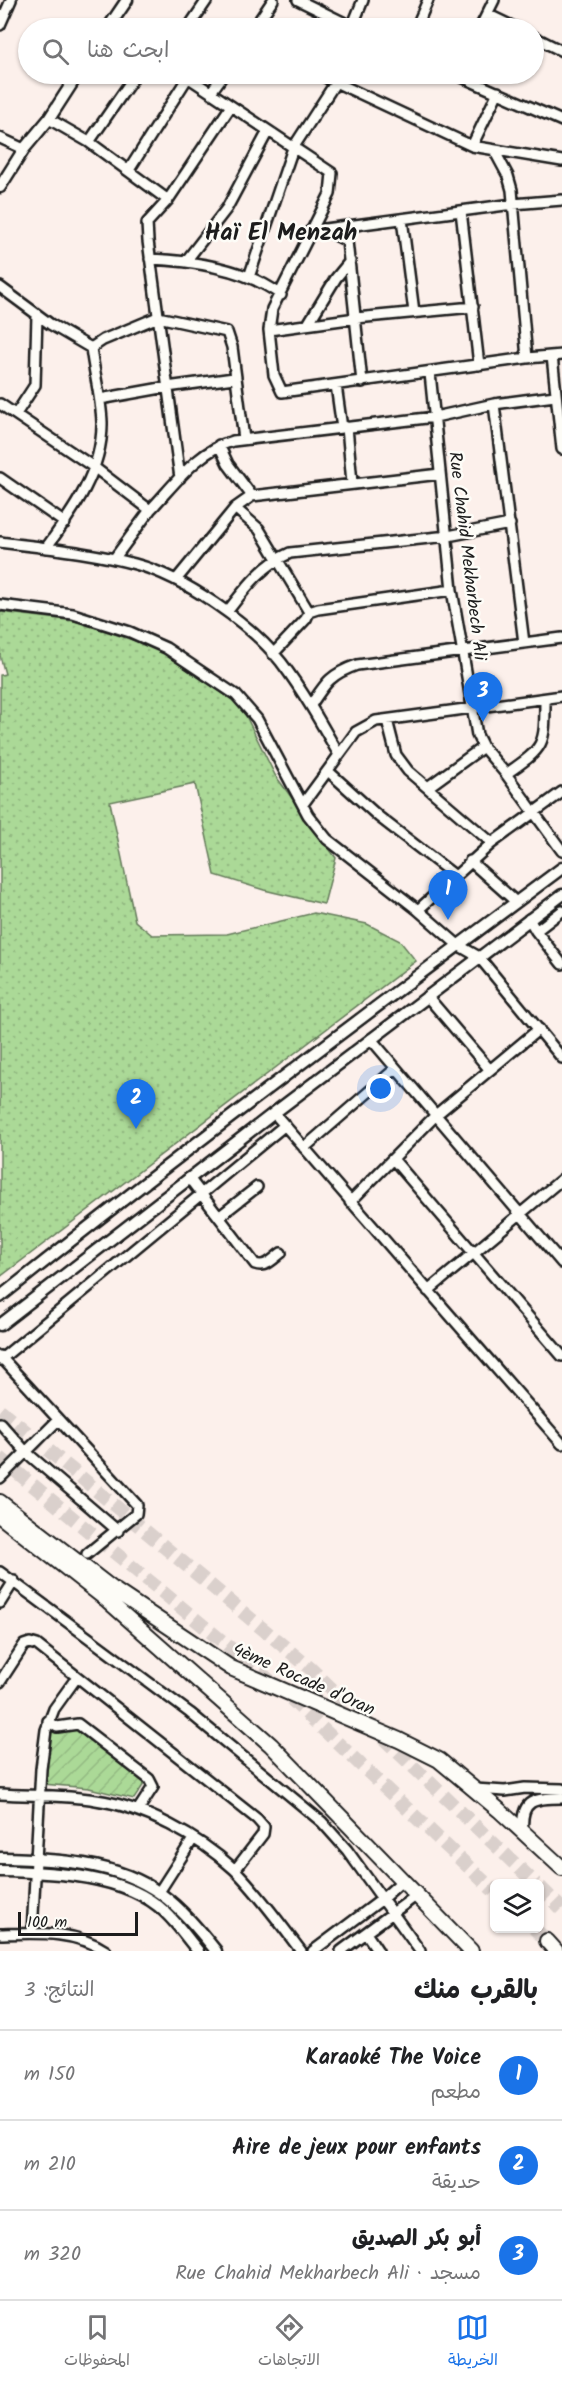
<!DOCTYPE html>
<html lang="ar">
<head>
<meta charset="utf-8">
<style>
	body { margin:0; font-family:Kalam,"Playpen Sans Arabic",sans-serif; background:#f6f6f6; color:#202124; direction:rtl }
	.controls { position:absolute; right:18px; bottom:18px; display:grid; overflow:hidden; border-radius:9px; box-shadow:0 2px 4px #0004 }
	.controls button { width:54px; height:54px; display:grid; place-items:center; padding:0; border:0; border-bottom:2px solid #e0e0e0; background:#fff; color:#202124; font:30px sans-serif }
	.scale { position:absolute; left:18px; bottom:15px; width:120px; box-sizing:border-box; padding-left:6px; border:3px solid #1c1c1c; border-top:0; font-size:16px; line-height:21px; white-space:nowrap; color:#1c1c1c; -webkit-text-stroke:4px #fdfcf7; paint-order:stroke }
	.you { position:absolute; left:381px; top:1089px; width:21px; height:21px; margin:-15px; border:4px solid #fff; border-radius:50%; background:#1a73e8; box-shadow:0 0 0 9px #1a73e833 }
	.badge { display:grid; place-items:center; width:39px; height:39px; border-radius:50%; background:#1a73e8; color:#fff; font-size:20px; font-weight:700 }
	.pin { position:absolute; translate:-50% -50px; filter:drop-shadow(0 2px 3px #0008) }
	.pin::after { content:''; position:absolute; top:32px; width:21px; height:18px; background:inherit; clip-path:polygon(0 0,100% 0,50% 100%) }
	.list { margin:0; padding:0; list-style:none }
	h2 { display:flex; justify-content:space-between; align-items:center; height:78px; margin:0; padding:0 24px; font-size:26px }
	h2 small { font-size:20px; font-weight:400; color:#757577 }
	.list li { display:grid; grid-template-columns:39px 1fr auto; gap:18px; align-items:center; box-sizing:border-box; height:90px; padding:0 24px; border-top:2px solid #e0e0e0 }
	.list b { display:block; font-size:22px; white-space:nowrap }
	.list p { margin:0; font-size:20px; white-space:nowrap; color:#757577 }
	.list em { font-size:20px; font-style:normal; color:#757577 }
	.icon { flex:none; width:33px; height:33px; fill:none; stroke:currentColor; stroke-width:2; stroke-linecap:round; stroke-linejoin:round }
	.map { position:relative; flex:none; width:562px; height:1951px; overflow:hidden; direction:ltr }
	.search { position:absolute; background:#fff; box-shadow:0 2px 4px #0004; left:18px; right:18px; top:18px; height:66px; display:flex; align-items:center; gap:15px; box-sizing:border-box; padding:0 21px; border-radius:33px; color:#757577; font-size:22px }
	.sheet { height:348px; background:#fff }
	nav { display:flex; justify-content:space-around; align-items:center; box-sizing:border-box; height:84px; border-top:2px solid #e0e0e0; background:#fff; font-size:16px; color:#757577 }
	nav a { display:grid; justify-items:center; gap:3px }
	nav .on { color:#1a73e8 }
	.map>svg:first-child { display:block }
	.grass { fill:url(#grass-dots); stroke:#647a5a; stroke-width:1.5 }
	.garden { fill:url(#garden-furrows); stroke:#647a5a; stroke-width:1.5 }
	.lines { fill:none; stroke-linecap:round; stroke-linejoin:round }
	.highway-tunnel { stroke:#dad0cc; stroke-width:14; stroke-dasharray:14 7; stroke-linecap:butt }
	.minor-casing { stroke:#1c1c1c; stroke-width:14 }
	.major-casing { stroke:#1c1c1c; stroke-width:15 }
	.highway-casing { stroke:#1c1c1c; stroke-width:18 }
	.minor { stroke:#fdfcf7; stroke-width:9 }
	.major { stroke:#fdfcf7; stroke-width:10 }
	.highway { stroke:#fdfcf7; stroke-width:14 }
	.labels { text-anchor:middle; stroke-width:5; stroke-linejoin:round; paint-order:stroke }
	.street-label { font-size:18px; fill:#1c1c1c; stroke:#fdfcf7 }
	.district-label { font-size:24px; font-weight:bold; fill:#1c1c1c; stroke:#fdfcf7 }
</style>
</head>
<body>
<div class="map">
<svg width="562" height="1951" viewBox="0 0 562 1951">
	<defs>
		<pattern id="grass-dots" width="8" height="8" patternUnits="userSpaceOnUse" patternTransform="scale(1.5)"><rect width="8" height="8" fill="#abd997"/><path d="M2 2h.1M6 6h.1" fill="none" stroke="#93ba82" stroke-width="1.8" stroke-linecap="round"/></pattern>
		<pattern id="garden-furrows" width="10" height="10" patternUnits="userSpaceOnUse" patternTransform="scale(1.5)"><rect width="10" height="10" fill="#abd997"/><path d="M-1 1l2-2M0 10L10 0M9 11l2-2" fill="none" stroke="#93ba82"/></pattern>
	</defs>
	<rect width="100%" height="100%" fill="#fcf0eb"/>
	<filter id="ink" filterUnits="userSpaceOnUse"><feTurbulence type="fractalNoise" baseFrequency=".0167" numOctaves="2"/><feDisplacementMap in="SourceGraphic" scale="12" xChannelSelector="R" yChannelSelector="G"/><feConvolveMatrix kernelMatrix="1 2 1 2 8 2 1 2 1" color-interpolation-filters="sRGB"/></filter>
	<g filter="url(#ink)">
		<path class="grass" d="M0,612l75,9 79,26 87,59 34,69 61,83 -12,46 -60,-14 -49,-15 -20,-91 -85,18 25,119 17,14 75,-1 87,-21 53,11 33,17 16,20 -416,316v-602l5,-1 -5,-18z"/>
		<path class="garden" d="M72,1722l74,59 -12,18 -45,-11 -46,-4 5,-49 4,-11z"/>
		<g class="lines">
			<path class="highway-tunnel" d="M0,1410l311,259 225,215
				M0,1458l286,236 208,197
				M540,1887l22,22
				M534,1928l13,13"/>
			<defs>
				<path id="minor" d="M298,0l57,28
					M487,14l29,14
					M0,25l11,-25
					M352,27l11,-27
					M188,28l19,-28
					M254,28l19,-28
					M416,28l12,-28
					M480,28l14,-28
					M534,37l28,14
					M183,74l149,99 -2,21 -58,115 -3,21 5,45 8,17 245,-34 35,-3
					M318,74l154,72 90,15
					M455,74l107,47
					M211,92l13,-18
					M49,119l40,23 79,58
					M0,138l24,11
					M89,142l47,-68
					M472,146l26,-54
					M494,150l14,26 4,14 15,168
					M129,170l59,-93
					M461,211l18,154
					M402,219l12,93
					M325,230l22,11 15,141
					M310,231l203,-27 49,-4
					M150,259c44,2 95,9 131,36
					M186,261l41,-53 41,-77
					M249,277l44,-129 48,-74
					M0,287l50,37 41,24
					M308,324l28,-46 14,-17
					M269,330l87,-12 117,-11
					M552,356l10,93
					M430,373l22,217 25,145 6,12 23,27 56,77
					M336,385l6,43
					M100,399l67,-12 67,-9
					M0,404l95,64 55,42c25,-26 47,-59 83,-69l202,-24 59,-13 61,-8
					M494,404l30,239
					M16,414l19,-29 2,-70
					M347,427l5,56
					M219,445l9,19 24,32
					M0,478l65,45
					M180,478l-32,-237 -1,-18 21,-23 63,-94
					M235,508l24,21 50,83
					M0,542c45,6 91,10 135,22 49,13 115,59 146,98 22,29 40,61 58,93
					M46,548c27,-37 57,-78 56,-126 -1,-25 -8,-49 -11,-74l12,-8 55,-23 69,15 5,15 12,92
					M114,559l36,-49
					M176,580l59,-72 17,-12 188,-22
					M0,605l73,9 57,18 36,16 70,47 21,24 51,96 19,24 91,71 40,35 21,12 83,101
					M227,612c18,-23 35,-47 63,-59l158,-17 62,-12
					M273,654l33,-35 3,-7 9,-3 134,-19
					M311,705c15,-23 20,-31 46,-40l205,-27
					M387,720l9,35 12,16 84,72
					M328,771l51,46 75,58
					M506,774c39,-27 39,-28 39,-75
					M428,787l55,-40
					M303,804l53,-72 20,-11 186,-25
					M470,861l46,41
					M418,910l74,-67 70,-51
					M529,919l7,12 26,33
					M536,931l26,-20
					M427,996l63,74
					M371,1039l191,224
					M274,1113l288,331
					M304,1148l91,-79
					M393,1159l169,197
					M189,1178l66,86c11,4 18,-5 26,-11
					M350,1202l87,-88 102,-85
					M220,1216l37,-29
					M428,1291l134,-112
					M0,1356l137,149 -1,9 -49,40
					M0,1360l285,-235
					M0,1423l27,30 91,78
					M0,1478l58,-58
					M0,1572l190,141 132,109 25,28 73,101
					M0,1603l14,-22
					M0,1682l24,-37 6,-2 7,2 220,174 7,8 -1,7 -28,36
					M48,1721l9,6 21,-3 71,55 4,8 -15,23
					M475,1789l30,2 20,-3 37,1
					M0,1794c32,2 65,1 96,6 49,7 102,36 138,69 22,21 48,57 67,82
					M523,1831c-3,-32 12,-33 39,-33
					M159,1892l34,-53
					M32,1933l9,-164 5,-39 8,-21 23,-32
					M366,1933l12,18
					M0,1934c36,-1 75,-4 106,17
					M313,1951l68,-51 21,-19
					M341,1951l76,-56"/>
				<path id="major" d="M108,28l19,-28
					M0,187l24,-38 25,-30 29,-45
					M0,1297c184,-147 373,-288 562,-429
					M0,1325l274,-212 288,-218
					M0,1858c54,1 116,3 161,36 21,15 39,37 55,57
					M0,1871c51,1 126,3 165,41 12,11 22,26 33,39"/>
				<path id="highway" d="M0,1502l114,88 117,78 168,72 40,20 60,50 63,58
					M0,1516l107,84 164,145 200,206
					M547,1941l9,10"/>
			</defs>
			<use href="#minor" class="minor-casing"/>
			<use href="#major" class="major-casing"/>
			<use href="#highway" class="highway-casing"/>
			<use href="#minor" class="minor"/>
			<use href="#major" class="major"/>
			<use href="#highway" class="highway"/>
		</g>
	</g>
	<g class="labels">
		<g class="street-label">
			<text transform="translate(468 556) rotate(83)" y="6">Rue Chahid Mekharbech Ali</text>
			<text transform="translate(304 1679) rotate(24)" y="6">4ème Rocade d'Oran</text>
		</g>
		<g class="district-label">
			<text x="281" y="240">Haï El Menzah</text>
		</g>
	</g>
</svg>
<div class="controls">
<button><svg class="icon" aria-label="layers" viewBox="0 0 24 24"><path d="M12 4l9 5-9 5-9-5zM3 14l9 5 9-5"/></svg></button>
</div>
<div class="scale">100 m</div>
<div class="you"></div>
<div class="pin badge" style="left:448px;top:920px">1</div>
<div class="pin badge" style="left:136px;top:1129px">2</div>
<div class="pin badge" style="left:483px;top:722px">3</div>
<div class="search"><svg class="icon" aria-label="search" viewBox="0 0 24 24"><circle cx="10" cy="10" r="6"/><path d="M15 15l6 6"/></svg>ابحث هنا</div>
</div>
<section class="sheet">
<h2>بالقرب منك<small>النتائج: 3</small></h2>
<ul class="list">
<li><span class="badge">1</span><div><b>Karaoké The Voice</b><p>مطعم</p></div><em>150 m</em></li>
<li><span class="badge">2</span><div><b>Aire de jeux pour enfants</b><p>حديقة</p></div><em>210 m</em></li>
<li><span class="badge">3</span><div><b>أبو بكر الصديق</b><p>مسجد · Rue Chahid Mekharbech Ali</p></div><em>320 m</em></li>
</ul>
</section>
<nav>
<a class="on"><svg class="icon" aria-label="map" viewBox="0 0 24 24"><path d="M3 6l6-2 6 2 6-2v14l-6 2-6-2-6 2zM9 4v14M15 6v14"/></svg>الخريطة</a>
<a><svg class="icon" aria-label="directions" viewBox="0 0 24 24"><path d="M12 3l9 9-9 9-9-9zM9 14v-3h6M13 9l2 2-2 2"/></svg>الاتجاهات</a>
<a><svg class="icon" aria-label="saved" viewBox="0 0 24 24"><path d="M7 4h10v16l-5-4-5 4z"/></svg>المحفوظات</a>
</nav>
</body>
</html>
